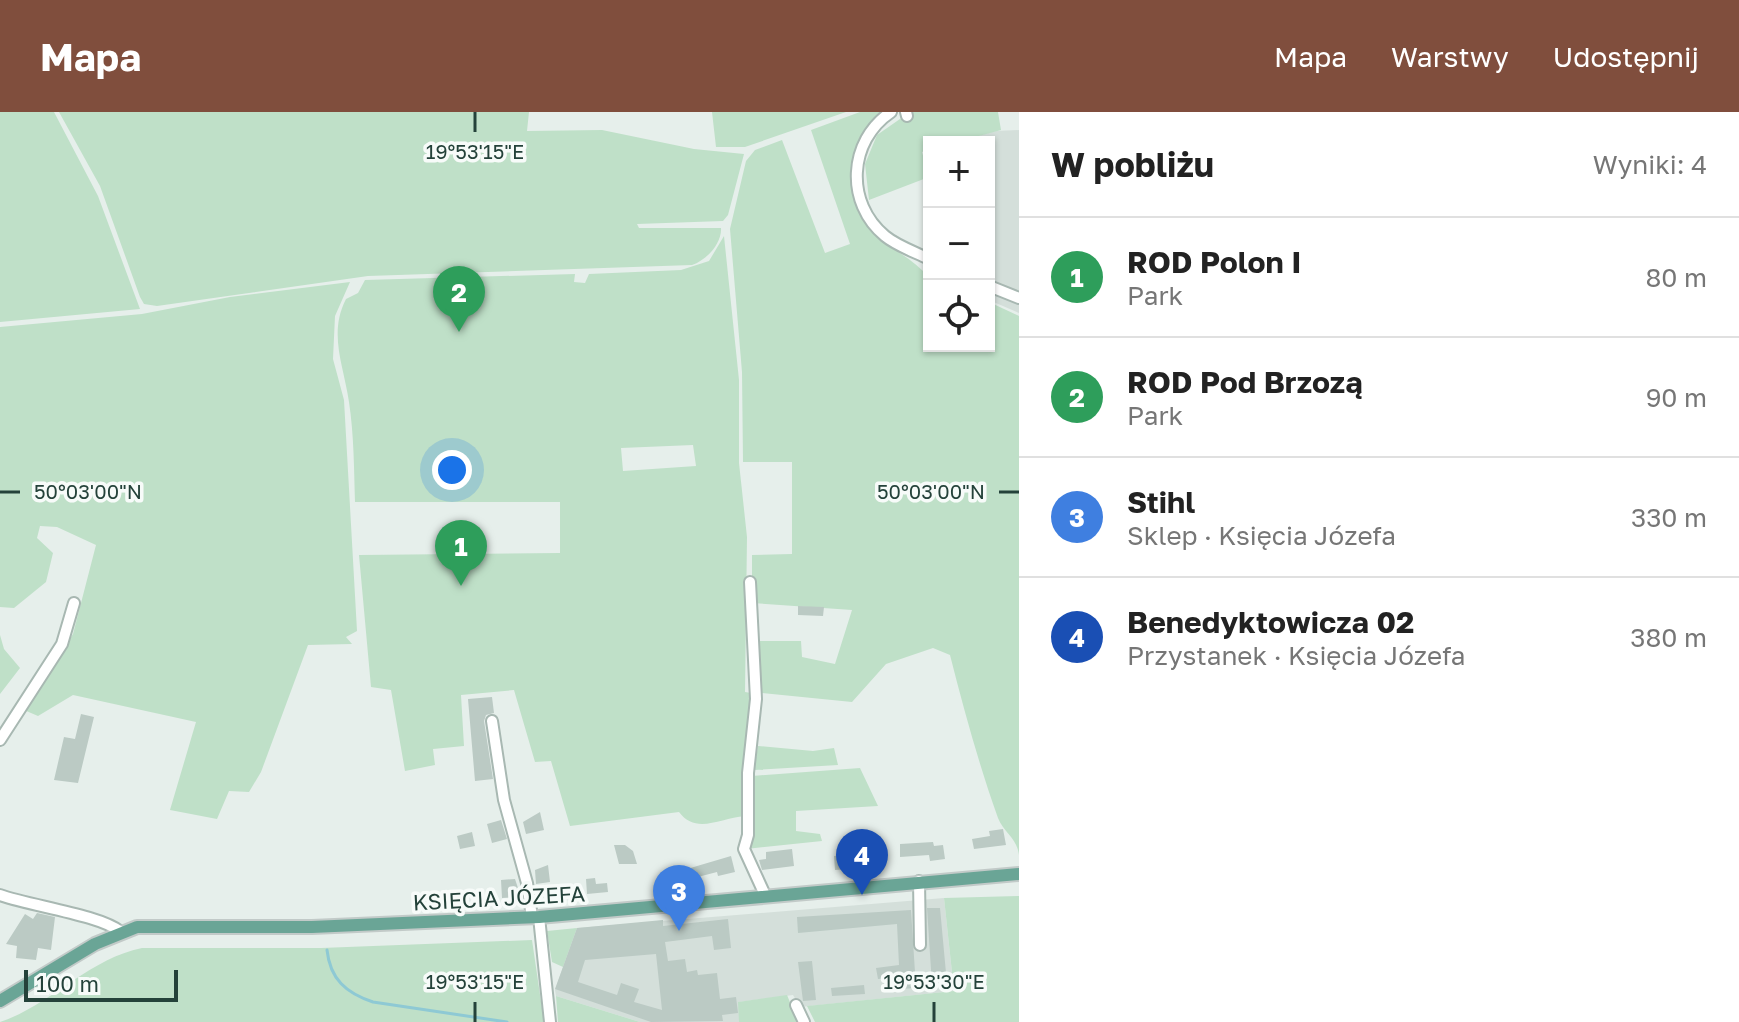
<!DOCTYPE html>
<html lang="pl">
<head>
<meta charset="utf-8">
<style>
	body { margin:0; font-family:"Golos Text",sans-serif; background:#f6f6f6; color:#222 }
	.controls { position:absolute; right:24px; top:24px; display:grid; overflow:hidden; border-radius:0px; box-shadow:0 2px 6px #0004 }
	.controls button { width:72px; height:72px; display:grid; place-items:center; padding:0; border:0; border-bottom:2px solid #e0e0e0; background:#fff; color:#222; font:40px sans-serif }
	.scale { position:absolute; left:24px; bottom:20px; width:154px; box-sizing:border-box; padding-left:8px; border:4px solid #24423a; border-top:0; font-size:22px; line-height:28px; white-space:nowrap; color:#24423a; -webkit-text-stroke:6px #f7fbf9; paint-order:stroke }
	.you { position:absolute; left:452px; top:358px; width:28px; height:28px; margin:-20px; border:6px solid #fff; border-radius:50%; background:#1a73e8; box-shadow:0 0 0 12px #1a73e833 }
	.badge { display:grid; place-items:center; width:52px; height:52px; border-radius:50%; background:#804e3d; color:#fff; font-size:26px; font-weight:700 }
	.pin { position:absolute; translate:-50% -66px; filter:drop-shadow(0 2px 4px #0008) }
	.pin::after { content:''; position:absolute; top:42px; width:28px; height:24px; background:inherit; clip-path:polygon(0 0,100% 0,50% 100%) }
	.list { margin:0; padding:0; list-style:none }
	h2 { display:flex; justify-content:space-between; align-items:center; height:104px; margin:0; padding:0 32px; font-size:34px }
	h2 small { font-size:26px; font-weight:400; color:#767676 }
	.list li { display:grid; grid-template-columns:52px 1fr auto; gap:24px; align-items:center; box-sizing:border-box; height:120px; padding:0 32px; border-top:2px solid #e0e0e0 }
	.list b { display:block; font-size:30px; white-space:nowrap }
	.list p { margin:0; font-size:26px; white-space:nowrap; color:#767676 }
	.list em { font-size:26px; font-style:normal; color:#767676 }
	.icon { flex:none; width:44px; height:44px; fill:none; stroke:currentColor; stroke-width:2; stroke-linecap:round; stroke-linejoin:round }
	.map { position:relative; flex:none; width:1019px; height:910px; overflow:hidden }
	header { display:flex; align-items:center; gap:48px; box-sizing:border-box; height:112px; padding:0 40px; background:#804e3d; color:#fff }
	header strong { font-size:38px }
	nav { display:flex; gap:44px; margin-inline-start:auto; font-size:28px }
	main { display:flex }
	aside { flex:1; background:#fff }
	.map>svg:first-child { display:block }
	.built { fill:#d4dfda }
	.green { fill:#bfe0c8; fill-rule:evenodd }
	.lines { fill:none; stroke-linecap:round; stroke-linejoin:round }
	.stream { stroke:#8ec9d4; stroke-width:3 }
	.building { fill:#bbcac4; fill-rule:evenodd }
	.minor-casing { stroke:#a8b8b2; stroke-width:14 }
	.major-casing { stroke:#c2cac8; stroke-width:16 }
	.minor { stroke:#fff; stroke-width:10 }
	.major { stroke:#6aa596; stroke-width:12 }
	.ticks { fill:none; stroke:#24423a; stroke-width:3 }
	.labels { text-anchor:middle; stroke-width:7; stroke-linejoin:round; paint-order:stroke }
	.street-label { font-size:22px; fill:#24423a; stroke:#f7fbf9 }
	.ticks-label { font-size:20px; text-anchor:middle; fill:#24423a; stroke:#f7fbf9; stroke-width:7; stroke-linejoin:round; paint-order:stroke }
</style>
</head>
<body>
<header>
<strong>Mapa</strong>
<nav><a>Mapa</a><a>Warstwy</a><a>Udostępnij</a></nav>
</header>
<main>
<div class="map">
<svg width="1019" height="910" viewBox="0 0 1019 910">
	<rect width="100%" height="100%" fill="#e6efeb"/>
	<path class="built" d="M1019,18v183l-30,-13v-158h-32l38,-11z
		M944,786l10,93 -154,16 -7,-12 -54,7 2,20h-101l-84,-26 -1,-6 22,-62z"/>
	<path class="green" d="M0,0h54l44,84 42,113 -140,13z
		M59,0h470l-2,19 75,-1 92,19 50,5 -16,61 -5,6 -86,3 2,4h82c1,15 -14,32 -29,37l-324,11 -211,30 -13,-2 -4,-7 -40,-111z
		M712,0h134l-101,35h-29z
		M860,0h25c-37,27 -46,82 -15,117 18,19 41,28 59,48v69h60v-44l30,14v539c-2,-17 -15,-22 -21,-37 -19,-53 -34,-108 -48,-163l-17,-7 -47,16 -34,38 -91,-9 -3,-52h43l1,16 33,7 17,-54 -100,-7v-48l40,-1v-92h-49l-1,-90 -12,-143 16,-68 9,-11 27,-10 43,113 25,-9 -39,-114z
		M910,0h88l3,18 -44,12h-28v7l-7,3 7,25 -60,23 -4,-36 12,-29z
		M724,124l15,144v83l8,74 -2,155 6,1 -6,123c-25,2 -49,19 -66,-4l-109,14 -19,-65 -16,1 -21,-72 -53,5 3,51 -31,3 2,16 -30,6 -14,-81 -20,-3 -12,-132 201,-2v-51h-205c-1,-33 -1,-67 -6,-100 -5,-36 -21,-68 -3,-103l12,-6 7,-13 210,-6 -1,8 11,1 4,-9 92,-4 28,-9zM693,333l3,21 -73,5 -2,-23z
		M350,170l-15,34 -2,43 11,41 13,231 -11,6 6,7 -44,1 -47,127 -12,20 -20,-1 -12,28 -47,-9 26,-88 -123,-27 -35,21 -14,-6 49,-76 23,-89 -39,-18 -17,-1 -3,12 16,15 -7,29 -32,26 -14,-1v-280l142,-13 88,-17z
		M0,523l4,14 16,19 -20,26z
		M758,634l55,5 21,-3 4,17 -84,5z
		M860,656l18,38 -82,5v20l24,3 2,7 -76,8 6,-73z
		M1019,784v126h-204l-8,-16 147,-15 -10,-93z
		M577,816l-14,39 -11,-5 -5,-31z
		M532,828l12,82h-544c51,-17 88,-63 142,-74h179z
		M787,883l11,27h-59l-1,-20z
		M556,884l84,26h-82z"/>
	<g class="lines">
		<path class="stream" d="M327,838c3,29 19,43 46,52l134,20"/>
	</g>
	<path class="building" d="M798,494l26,1 -1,9 -25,-1z
		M492,585l2,16 -8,2 -2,6 9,58 -18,2 -7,-82z
		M81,602l13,3 -16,66 -24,-3 10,-43 11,2z
		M540,700l4,18 -18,4 -3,-12z
		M501,708l6,19 -15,4 -5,-19z
		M1003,717l3,16 -32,4 -2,-10 18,-3 -1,-5z
		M472,720l3,14 -15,3 -3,-13z
		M933,730l1,4 9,-1 2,14 -15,2 -1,-6 -29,2v-13z
		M614,733h11l8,6 4,13h-18z
		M792,737l2,17 -32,4 -3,-10 7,-1v-7z
		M863,742l1,14 -29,2 -1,-14z
		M731,744l4,16 -17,4 -1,-4 -27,7 -3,-10z
		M548,753l2,17 -14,2 -1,-14z
		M595,766l1,6 11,-1 1,9 -21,2 -1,-15z
		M515,767l6,18 -19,1 -1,-18z
		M927,796h13l7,76 -15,1z
		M911,798l5,78 -16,1v-12l-22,2 -2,-11 23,-3 -2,-41 -99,9 -1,-16z
		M37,801l18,4 -4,33 -13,-2 -2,12 -20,-2 1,-12 -11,-2 19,-30 8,5z
		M728,807l3,29 -17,2 -2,-14 -47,6 3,19 17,-2 2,13 10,-2 1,5 19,-2 3,26 16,-2 2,16 -16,2 1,6 -72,1 -96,-33 22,-61 86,-8v6zM656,842l6,56 -28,-8 5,-13 -18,-6 -4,12 -39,-13 7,-22z
		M812,849l4,39 -13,1 -5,-39z
		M864,873l1,9 -33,2 -1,-8z"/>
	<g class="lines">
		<defs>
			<path id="minor" d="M891,0c-43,29 -46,91 -6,124 12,10 30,16 44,23
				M906,0l1,4
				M989,174l30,12
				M750,470l6,117 -8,74v62l-4,14 21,46
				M492,609l12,79 23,83 5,34
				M0,628l62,-96 12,-41
				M919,769l1,64
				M0,783c31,11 100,20 121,37
				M539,805l11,105
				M796,893l8,17"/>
			<path id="major" d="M0,889l95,-57 42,-17h175l227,-10 480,-43"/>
		</defs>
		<use href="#minor" class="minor-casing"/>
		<use href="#major" class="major-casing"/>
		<use href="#minor" class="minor"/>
		<use href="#major" class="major"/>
	</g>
	<path class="ticks" d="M475,0v20M0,380h20M999,380h20M475,890v20M934,890v20"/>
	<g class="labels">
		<g class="street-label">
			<text transform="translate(499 786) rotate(-3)" y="8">KSIĘCIA JÓZEFA</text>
		</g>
	</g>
	<g class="ticks-label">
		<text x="475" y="47">19°53'15"E</text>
		<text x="88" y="387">50°03'00"N</text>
		<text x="931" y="387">50°03'00"N</text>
		<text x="475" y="877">19°53'15"E</text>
		<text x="934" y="877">19°53'30"E</text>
	</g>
</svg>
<div class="controls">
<button>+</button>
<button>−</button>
<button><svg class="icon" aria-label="locate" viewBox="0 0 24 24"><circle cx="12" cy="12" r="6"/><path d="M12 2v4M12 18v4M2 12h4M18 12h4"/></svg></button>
</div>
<div class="scale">100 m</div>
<div class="you"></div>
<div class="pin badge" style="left:461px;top:474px;background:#2e9e5b">1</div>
<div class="pin badge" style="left:459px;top:220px;background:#2e9e5b">2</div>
<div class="pin badge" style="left:679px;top:819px;background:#3f7fe0">3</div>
<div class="pin badge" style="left:862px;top:783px;background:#1a4fb4">4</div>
</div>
<aside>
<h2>W pobliżu<small>Wyniki: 4</small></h2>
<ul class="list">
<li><span class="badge" style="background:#2e9e5b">1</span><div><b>ROD Polon I</b><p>Park</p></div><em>80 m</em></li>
<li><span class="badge" style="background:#2e9e5b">2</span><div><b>ROD Pod Brzozą</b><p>Park</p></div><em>90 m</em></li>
<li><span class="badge" style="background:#3f7fe0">3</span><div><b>Stihl</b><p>Sklep · Księcia Józefa</p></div><em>330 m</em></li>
<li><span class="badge" style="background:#1a4fb4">4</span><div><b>Benedyktowicza 02</b><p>Przystanek · Księcia Józefa</p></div><em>380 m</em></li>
</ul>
</aside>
</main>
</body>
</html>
